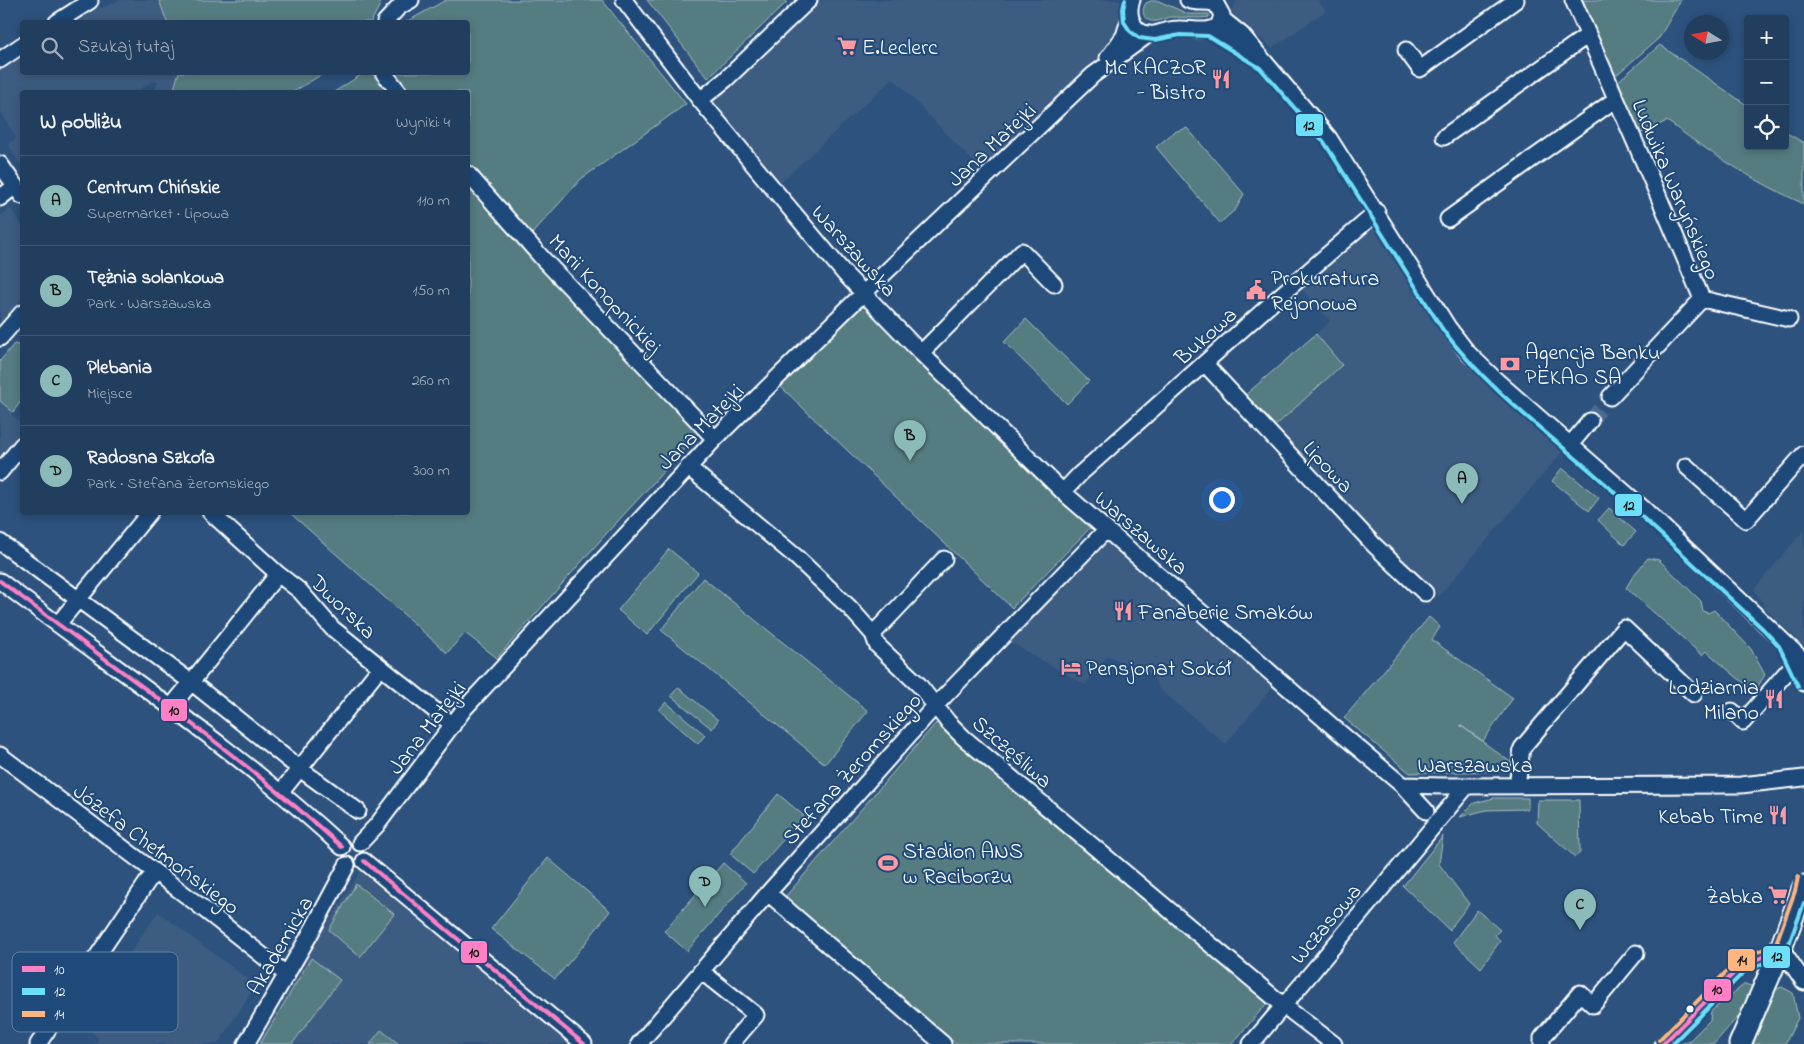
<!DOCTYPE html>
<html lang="pl">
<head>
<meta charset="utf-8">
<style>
	body { margin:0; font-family:"Indie Flower",sans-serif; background:#2a4564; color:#f1f3f6 }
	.controls { position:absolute; right:15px; top:15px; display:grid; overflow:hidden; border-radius:5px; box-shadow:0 2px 8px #0003 }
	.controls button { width:45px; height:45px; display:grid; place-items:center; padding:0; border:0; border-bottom:1px solid #3f5773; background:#223e5e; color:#f1f3f6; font:25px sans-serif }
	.compass { position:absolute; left:1684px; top:15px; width:45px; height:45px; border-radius:50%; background:#223e5e; box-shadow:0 2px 8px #0003; rotate:281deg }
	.you { position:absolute; left:1221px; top:499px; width:18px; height:18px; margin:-12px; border:4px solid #fff; border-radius:50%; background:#1a73e8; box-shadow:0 0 0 8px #1a73e833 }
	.badge { display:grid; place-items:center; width:32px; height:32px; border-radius:50%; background:#8bbbb9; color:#111; font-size:16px; font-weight:700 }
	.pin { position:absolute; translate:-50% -41px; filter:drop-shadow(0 1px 2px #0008) }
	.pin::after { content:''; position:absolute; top:26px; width:18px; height:15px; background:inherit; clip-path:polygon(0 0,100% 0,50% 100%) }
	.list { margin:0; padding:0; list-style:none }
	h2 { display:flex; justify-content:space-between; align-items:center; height:65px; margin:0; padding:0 20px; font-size:21px }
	h2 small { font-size:16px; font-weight:400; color:#a2aebc }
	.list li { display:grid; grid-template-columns:32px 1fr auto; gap:15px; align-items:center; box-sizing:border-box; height:90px; padding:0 20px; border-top:1px solid #3f5773 }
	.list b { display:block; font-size:19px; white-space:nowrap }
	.list p { margin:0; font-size:16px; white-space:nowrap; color:#a2aebc }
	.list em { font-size:16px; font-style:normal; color:#a2aebc }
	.icon { flex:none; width:28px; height:28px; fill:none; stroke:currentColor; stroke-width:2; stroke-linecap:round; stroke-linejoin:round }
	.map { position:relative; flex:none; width:1804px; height:1044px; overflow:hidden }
	.search { position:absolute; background:#223e5e; box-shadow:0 2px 8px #0003; left:20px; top:20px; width:450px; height:55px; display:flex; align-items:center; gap:12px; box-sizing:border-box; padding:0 18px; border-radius:5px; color:#a2aebc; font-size:19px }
	.panel { position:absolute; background:#223e5e; box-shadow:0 2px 8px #0003; left:20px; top:90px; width:450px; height:425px; border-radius:5px }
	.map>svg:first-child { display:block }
	.built { fill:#3e5b81 }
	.green { fill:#547b81; stroke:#aabdc0 }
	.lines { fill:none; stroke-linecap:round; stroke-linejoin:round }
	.street-tunnel { stroke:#4c6c90; stroke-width:15; stroke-dasharray:15 8; stroke-linecap:butt }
	.street-casing { stroke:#fff; stroke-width:19 }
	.secondary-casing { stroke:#fff; stroke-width:25 }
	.street { stroke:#1f4a7a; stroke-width:15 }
	.secondary { stroke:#1f4a7a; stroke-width:21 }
	.bus-1-casing { stroke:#1f4a7a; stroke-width:8 }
	.bus-2-casing { stroke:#1f4a7a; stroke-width:8 }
	.bus-3-casing { stroke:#1f4a7a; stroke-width:8 }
	.bus-1 { stroke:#ff80c5; stroke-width:4 }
	.bus-2 { stroke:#6ddff8; stroke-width:4 }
	.bus-3 { stroke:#ffb580; stroke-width:4 }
	.bus-dot { fill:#fff; stroke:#1f4a7a; stroke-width:2 }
	.labels { text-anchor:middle; stroke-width:4; stroke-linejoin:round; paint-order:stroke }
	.poi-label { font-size:22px; fill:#fff; stroke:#1f4a7a; text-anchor:start }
	.street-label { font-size:22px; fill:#fff; stroke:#1f4a7a }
	.key { fill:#1f4a7a; stroke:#6280a2; stroke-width:1 }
	.key-label { font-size:14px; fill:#fff }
	.line-badge { stroke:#1f4a7a; stroke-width:2 }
	.pale-badge-label { font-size:14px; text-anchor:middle; font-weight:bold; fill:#111 }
</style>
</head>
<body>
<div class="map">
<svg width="1804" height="1044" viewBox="0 0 1804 1044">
	<rect width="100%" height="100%" fill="#2d527d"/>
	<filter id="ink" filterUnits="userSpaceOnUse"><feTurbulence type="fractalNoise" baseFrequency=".02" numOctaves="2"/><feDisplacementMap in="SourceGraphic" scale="10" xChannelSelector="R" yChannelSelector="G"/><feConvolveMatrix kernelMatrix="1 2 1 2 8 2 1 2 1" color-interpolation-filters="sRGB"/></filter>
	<g filter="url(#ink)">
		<path class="built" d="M119,0h40l8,22h-97l23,-15 9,1z
			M818,0h305l-2,24 -17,32 -123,114 -88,-92 -115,107 -68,-86z
			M1237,0h81l8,11 -54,37 -36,-30 -5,-7z
			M22,55v17l157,1 -6,19h-19l4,-10 -6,-1 -16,11h-114v75l-14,-23 8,-6 -16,-28v-40z
			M10,208l12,17v73l-22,26v-107z
			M1373,224l48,77 42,59 33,34 68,56 -125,146 -49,-44 -117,-124 70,-63 -27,-31 14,-13 -28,-32z
			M0,401l13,11 -2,2 11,10v17l-22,26z
			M1804,530v116l-38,-37 -12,-20z
			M1106,540l170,143 -50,61 -67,-55 -6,-13 -45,-20 -23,29 -75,-43z
			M362,868l82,70 127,106h-314l51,-88z
			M158,912l98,73 -38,59h-123l4,-6 -18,-14z"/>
		<path class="green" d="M159,0h219l2,5 -9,17h-204z
			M446,0h156l84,104 -105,75 -51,57 -62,-72v-72h-61l-16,-19 77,-1v-50h-62z
			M647,0h138l2,2 -79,76z
			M1583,0h98l-22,38 -45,39z
			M1151,1h8l29,13h21v3c-11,2 -25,0 -37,0 -5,0 -10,3 -15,4 -13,2 -17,-9 -11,-18z
			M1660,45l88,61v40h37v-14l19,11v61c-49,-22 -94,-51 -137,-83l-28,13 -23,-51z
			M179,72h145v1l-31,19h-120z
			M364,73h7l17,19h-54z
			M1187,128l57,66 -8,15 -16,14 -64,-76 18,-15z
			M468,184l61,71 170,178 -93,101 -109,124 -32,-25 -18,20 -157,-140 178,-1z
			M862,307l6,1 14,13 209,206 -79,81 -233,-223z
			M1026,319l63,62 -22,23 -63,-62z
			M1316,334l26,31 -69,63 -29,-32z
			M14,344l8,2v54l-9,12 -13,-11v-40z
			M1562,468l37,30 -10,13 -37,-30z
			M1609,508l27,24 -12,13 -26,-25z
			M669,549l29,24 -51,62 -29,-25z
			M1648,558l11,2 42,41 2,10 5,2 6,-3 37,39 14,26 -11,17 -48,-41 -4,4 -76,-67 7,-12z
			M703,578l165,133 -43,53 -164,-134z
			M1429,617l11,10 -8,13 81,58 -30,43 -23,-16 49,36v10l-99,2 -66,-55z
			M678,687l40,33 -6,9 -41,-33z
			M666,702l39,33 -7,9 -39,-34z
			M936,723l332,279 -36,42h-276l-171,-147z
			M778,794l26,22 -51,58 -23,-20z
			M1494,798h34v11l-42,1 -26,7 14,-14z
			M1538,800h41l1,53 -5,4 -38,-34z
			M1443,836l-4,28 30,40 -20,26 -46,-44z
			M548,858l62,53 -27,35 -28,33 -64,-50z
			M723,863l23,20 -59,68 -23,-20z
			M356,884l38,30 -34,43 -31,-27z
			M1477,910l23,20 -5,5 5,6 -19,27 -28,-26z
			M311,958l29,22 -48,64h-32z
			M1745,984l9,3 -13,26 -27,31h-37l13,-4 20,-20 1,-9z
			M1782,987l11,6 5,25 -13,26h-36l20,-52z
			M381,1030l18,14h-29z"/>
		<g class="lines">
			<path class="street-tunnel" d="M1590,421l20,-24"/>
			<defs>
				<path id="street" d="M624,0l76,100 66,80 78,93 77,80 142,139 269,234 70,59 24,26
					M1132,0c-6,16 2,37 23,34 8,-2 14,-5 23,-5 13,-1 30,5 41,-4l3,-10 -6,-11c-10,-4 -19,0 -28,-4
					M1573,0l79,181 50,118 -92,98
					M1221,18l21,17 87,103 119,189 20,26 29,28 149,130 158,150
					M57,22l33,-21
					M385,22l14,-15 12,-7
					M1210,30l46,28
					M1406,50l14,19 96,-69
					M1108,58l16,-22 6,-19
					M0,60l22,-15
					M383,72l16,20
					M700,100l25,-20 84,-80
					M1444,137l144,-102
					M0,164l22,32
					M468,174l75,85 172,180
					M0,198l15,-12
					M1448,219l168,-120
					M1702,299l87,20
					M0,338l22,-25
					M921,353l101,-102 32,33
					M1205,364l169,181 51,48
					M1570,445l20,-24
					M1686,466l60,54 58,-66
					M688,467l107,89 55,52 23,26 4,11 42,40 29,37 16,16 320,268 50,38
					M0,472l22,-27
					M1063,492l17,-18 202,-180 95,-82
					M210,512l68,62 22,17 32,37 121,97
					M0,542l191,140 109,87 58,42
					M0,581c115,88 236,167 342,266
					M58,624l92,-112
					M873,634l71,-75
					M1791,657l13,26
					M172,706l106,-132
					M1732,711l11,11 57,-65
					M0,755l196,148 91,72
					M1402,785l41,1 298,-1 63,-7
					M1517,786l5,-38 102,-120 70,66
					M281,792l99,-124
					M360,843l17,-18 88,-117 250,-269 131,-129 247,-235 56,-41
					M364,861l220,183
					M768,893l175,151
					M701,971l55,44 -25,29
					M38,1044l116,-172
					M246,1044l63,-108 38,-71
					M639,1044l129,-151 167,-187 171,-176
					M1251,1044c73,-85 144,-172 216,-258
					M1542,1044v-6l38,-45 13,12 43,-52
					M1663,1044l76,-76 42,-20 23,34"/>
				<path id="secondary" d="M1740,1044l41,-96 23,-62"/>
			</defs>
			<use href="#street" class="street-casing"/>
			<use href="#secondary" class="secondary-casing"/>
			<use href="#street" class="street"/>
			<use href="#secondary" class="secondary"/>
			<defs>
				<path id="bus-1" d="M0,581c116,87 234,169 342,266
					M364,861l220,183
					M1663,1044l76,-76 42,-20"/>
				<path id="bus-2" d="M1125,0l-2,9 1,13 6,9 9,7 16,2 25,-5 28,1 52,32 64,74 119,188c42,56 99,99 151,144 58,51 113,103 169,155l16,17 19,40
					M1672,1044l71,-71 43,-21 18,-49"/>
				<path id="bus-3" d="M1775,946l20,-55 3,-14
					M1659,1040l76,-77 43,-21"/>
			</defs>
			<use href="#bus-1" class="bus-1-casing"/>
			<use href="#bus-2" class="bus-2-casing"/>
			<use href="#bus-3" class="bus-3-casing"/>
			<use href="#bus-1" class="bus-1"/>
			<use href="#bus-2" class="bus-2"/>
			<use href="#bus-3" class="bus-3"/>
		</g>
	</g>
	<defs>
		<symbol id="supermarket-bare" viewBox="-9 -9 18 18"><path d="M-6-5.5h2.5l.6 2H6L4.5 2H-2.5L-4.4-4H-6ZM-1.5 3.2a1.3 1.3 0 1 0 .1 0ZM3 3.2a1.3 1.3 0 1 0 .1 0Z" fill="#ff9aa2" stroke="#1f4a7a" stroke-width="2.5" paint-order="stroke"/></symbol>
		<symbol id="restaurant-bare" viewBox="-9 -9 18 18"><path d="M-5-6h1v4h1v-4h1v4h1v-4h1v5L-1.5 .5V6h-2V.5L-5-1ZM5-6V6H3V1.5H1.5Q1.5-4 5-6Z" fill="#ff9aa2" stroke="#1f4a7a" stroke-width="2.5" paint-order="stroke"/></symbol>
		<symbol id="civic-bare" viewBox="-9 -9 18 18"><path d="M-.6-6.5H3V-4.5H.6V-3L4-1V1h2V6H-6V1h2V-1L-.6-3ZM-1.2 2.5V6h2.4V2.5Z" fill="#ff9aa2" stroke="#1f4a7a" stroke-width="2.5" paint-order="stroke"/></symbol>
		<symbol id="bank-bare" viewBox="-9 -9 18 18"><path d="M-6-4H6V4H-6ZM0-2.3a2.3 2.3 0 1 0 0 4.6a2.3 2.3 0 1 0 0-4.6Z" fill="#ff9aa2" stroke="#1f4a7a" stroke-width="2.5" paint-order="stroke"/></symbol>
		<symbol id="hotel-bare" viewBox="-9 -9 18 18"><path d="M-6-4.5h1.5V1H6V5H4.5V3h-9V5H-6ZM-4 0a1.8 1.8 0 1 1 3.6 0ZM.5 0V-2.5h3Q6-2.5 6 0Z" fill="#ff9aa2" stroke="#1f4a7a" stroke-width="2.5" paint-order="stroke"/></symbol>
		<symbol id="stadium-bare" viewBox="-9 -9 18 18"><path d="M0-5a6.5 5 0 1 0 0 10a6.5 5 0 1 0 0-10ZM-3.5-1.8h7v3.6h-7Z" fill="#ff9aa2" stroke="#1f4a7a" stroke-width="2.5" paint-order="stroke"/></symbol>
	</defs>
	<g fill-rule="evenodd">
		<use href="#supermarket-bare" x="833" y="32" width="28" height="28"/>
		<use href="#restaurant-bare" x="1207" y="65" width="28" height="28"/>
		<use href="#civic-bare" x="1242" y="276" width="28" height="28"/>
		<use href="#bank-bare" x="1496" y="350" width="28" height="28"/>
		<use href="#restaurant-bare" x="1109" y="597" width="28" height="28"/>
		<use href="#hotel-bare" x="1057" y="653" width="28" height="28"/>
		<use href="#restaurant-bare" x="1760" y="685" width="28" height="28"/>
		<use href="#restaurant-bare" x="1764" y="801" width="28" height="28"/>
		<use href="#stadium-bare" x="874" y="849" width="28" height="28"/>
		<use href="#supermarket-bare" x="1764" y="881" width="28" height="28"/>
	</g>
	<circle class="bus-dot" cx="1690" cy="1009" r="4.5"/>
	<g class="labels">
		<g class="poi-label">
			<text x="862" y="54">E.Leclerc</text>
			<text x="1206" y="74" text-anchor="end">Mc KACZOR<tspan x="1206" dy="25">- Bistro</tspan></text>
			<text x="1271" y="285">Prokuratura<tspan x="1271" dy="25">Rejonowa</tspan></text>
			<text x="1525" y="359">Agencja Banku<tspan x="1525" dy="25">PEKAO SA</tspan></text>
			<text x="1138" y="619">Fanaberie Smaków</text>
			<text x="1086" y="675">Pensjonat Sokół</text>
			<text x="1759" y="694" text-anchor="end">Lodziarnia<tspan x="1759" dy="25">Milano</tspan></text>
			<text x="1763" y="823" text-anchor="end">Kebab Time</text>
			<text x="903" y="858">Stadion ANS<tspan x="903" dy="25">w Raciborzu</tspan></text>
			<text x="1763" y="903" text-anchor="end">Żabka</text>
		</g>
		<g class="street-label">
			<text transform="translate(991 144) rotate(-43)" y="8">Jana Matejki</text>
			<text transform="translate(1677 189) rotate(67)" y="8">Ludwika Waryńskiego</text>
			<text transform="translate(855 250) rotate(48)" y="8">Warszawska</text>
			<text transform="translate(606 293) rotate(47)" y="8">Marii Konopnickiej</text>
			<text transform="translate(1205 335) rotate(-42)" y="8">Bukowa</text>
			<text transform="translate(700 426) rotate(-45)" y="8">Jana Matejki</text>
			<text transform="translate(1329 466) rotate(47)" y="8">Lipowa</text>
			<text transform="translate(1142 532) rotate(41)" y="8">Warszawska</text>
			<text transform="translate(344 606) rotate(44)" y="8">Dworska</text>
			<text transform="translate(426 727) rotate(-52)" y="8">Jana Matejki</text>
			<text transform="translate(1013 751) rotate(41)" y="8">Szczęśliwa</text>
			<text x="1475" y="772">Warszawska</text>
			<text transform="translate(851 768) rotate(-48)" y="8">Stefana Żeromskiego</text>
			<text transform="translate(157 848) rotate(37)" y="8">Józefa Chełmońskiego</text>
			<text transform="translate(1325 923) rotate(-50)" y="8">Wczasowa</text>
			<text transform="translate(279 945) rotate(-60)" y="8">Akademicka</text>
		</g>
	</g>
	<rect x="12" y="952" width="166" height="80" rx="8" class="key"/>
	<rect x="22" y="966" width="23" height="6" fill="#ff80c5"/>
	<rect x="22" y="988" width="23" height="7" fill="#6ddff8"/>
	<rect x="22" y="1011" width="23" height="6" fill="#ffb580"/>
	<g class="key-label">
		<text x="54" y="974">10</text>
		<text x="54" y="996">12</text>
		<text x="54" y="1019">14</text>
	</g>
	<g class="line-badge">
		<rect x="1295" y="113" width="29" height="24" rx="5" fill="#6ddff8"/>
		<rect x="1614" y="493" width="29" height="24" rx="5" fill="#6ddff8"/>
		<rect x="160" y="698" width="28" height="24" rx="5" fill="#ff80c5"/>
		<rect x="460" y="940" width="28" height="24" rx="5" fill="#ff80c5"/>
		<rect x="1762" y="945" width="29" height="24" rx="5" fill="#6ddff8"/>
		<rect x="1727" y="948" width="29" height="24" rx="5" fill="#ffb580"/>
		<rect x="1703" y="978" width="29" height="24" rx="5" fill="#ff80c5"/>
	</g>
	<g class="pale-badge-label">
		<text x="1309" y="130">12</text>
		<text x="1629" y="510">12</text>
		<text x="174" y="715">10</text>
		<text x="474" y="957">10</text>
		<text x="1777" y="961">12</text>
		<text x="1742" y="965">14</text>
		<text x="1717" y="994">10</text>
	</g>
</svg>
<div class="controls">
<button>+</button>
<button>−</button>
<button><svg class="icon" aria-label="locate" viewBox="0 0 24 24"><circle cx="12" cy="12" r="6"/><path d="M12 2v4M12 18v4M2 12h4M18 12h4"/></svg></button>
</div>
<svg class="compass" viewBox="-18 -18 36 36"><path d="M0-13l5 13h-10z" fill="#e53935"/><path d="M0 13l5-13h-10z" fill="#a2aebc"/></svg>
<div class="you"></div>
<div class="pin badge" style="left:1462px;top:504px">A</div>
<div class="pin badge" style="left:910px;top:461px">B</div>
<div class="pin badge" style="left:1580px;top:930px">C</div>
<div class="pin badge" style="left:705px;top:907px">D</div>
<div class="search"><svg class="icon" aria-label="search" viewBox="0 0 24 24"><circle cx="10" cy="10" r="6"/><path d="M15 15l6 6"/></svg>Szukaj tutaj</div>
<section class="panel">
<h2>W pobliżu<small>Wyniki: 4</small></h2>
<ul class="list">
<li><span class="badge">A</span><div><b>Centrum Chińskie</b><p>Supermarket · Lipowa</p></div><em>110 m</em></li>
<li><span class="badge">B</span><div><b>Tężnia solankowa</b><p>Park · Warszawska</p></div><em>150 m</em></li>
<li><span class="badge">C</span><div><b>Plebania</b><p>Miejsce</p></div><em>260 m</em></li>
<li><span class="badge">D</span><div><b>Radosna Szkoła</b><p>Park · Stefana Żeromskiego</p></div><em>300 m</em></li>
</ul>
</section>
</div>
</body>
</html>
